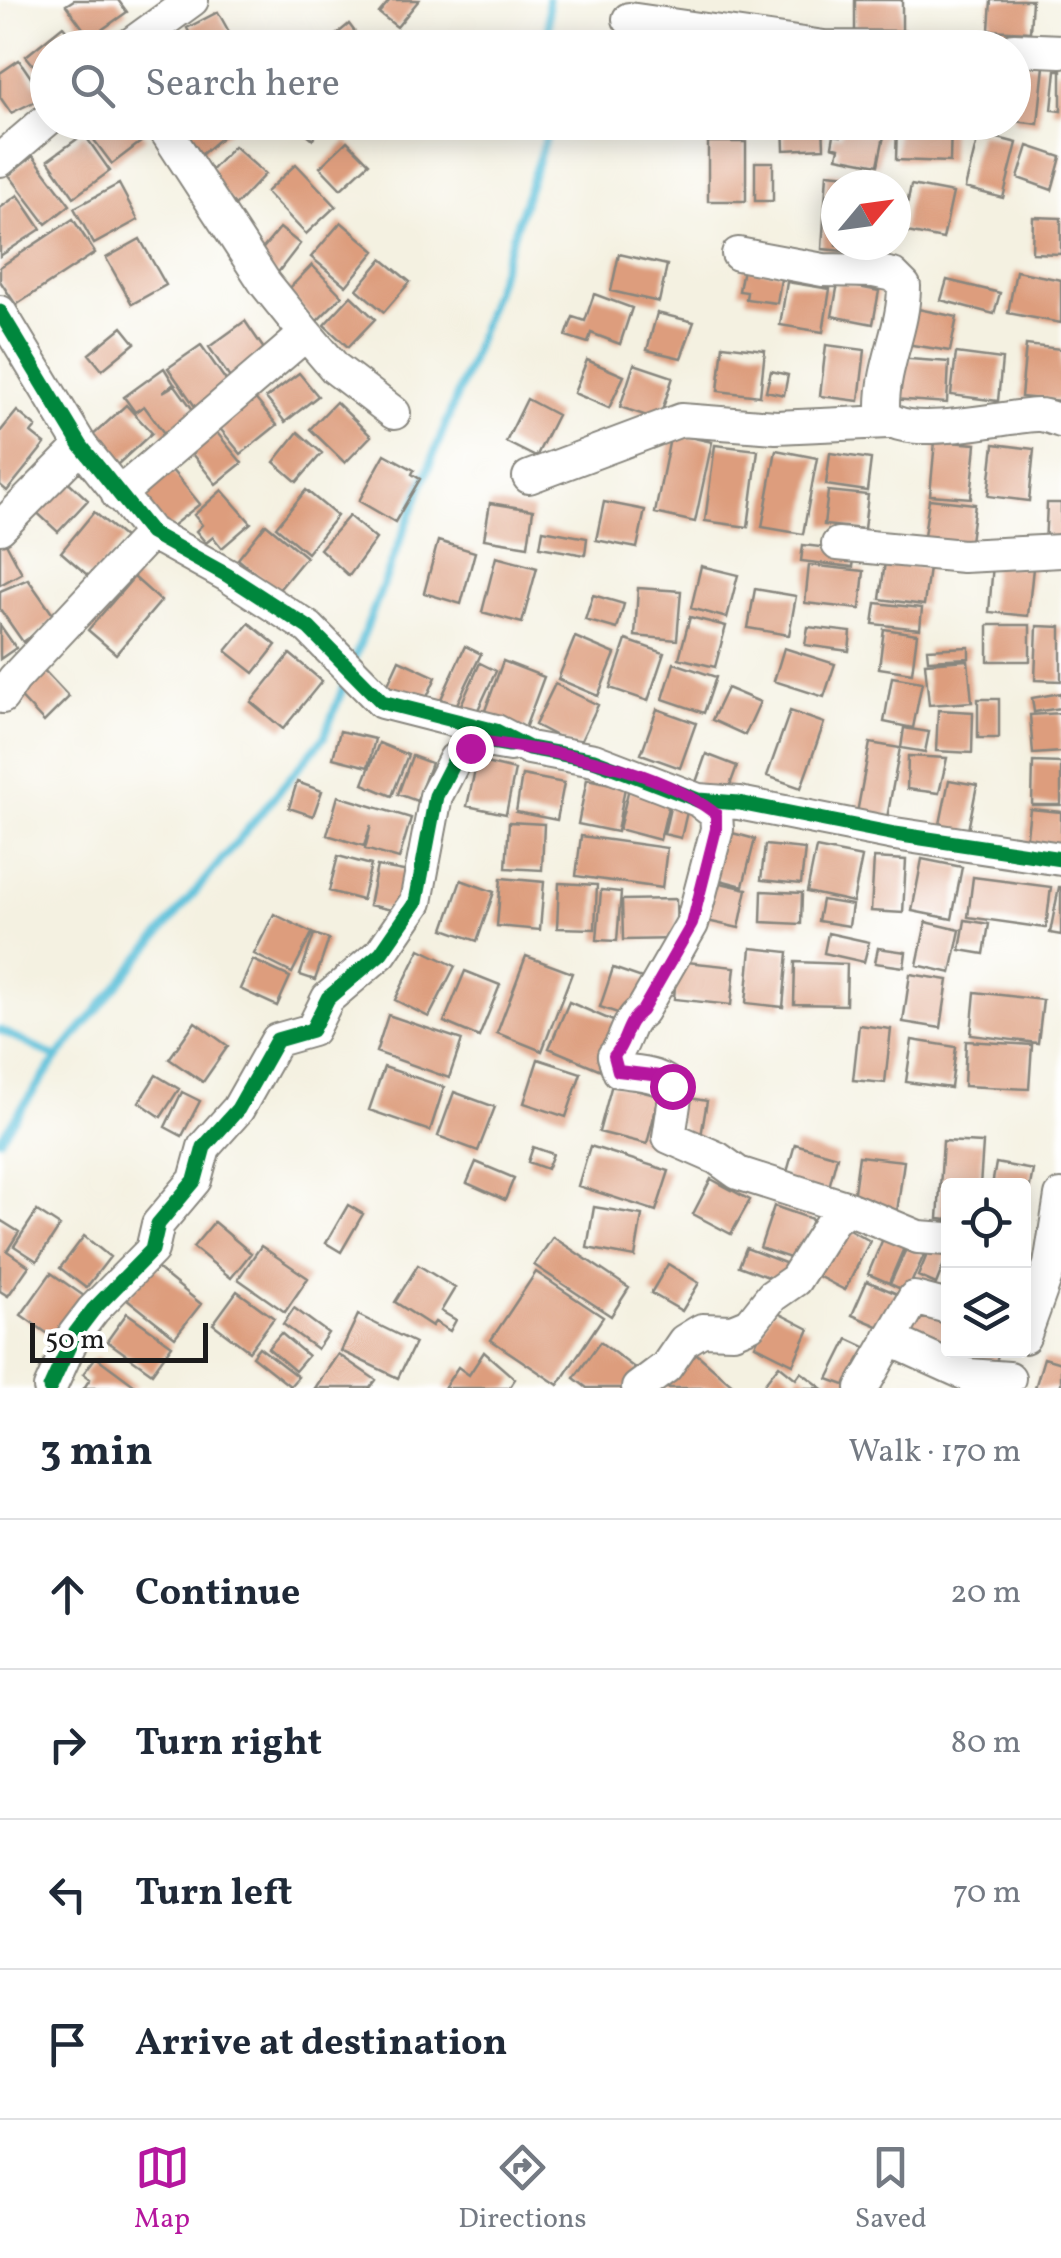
<!DOCTYPE html>
<html lang="en">
<head>
<meta charset="utf-8">
<style>
	body { margin:0; font-family:Vollkorn,serif; background:#f6f6f7; color:#1f2937 }
	.controls { position:absolute; right:30px; bottom:30px; display:grid; overflow:hidden; border-radius:10px; box-shadow:0 5px 25px #0003 }
	.controls button { width:90px; height:90px; display:grid; place-items:center; padding:0; border:0; border-bottom:2px solid #e0e1e3; background:#fff; color:#1f2937; font:50px sans-serif }
	.compass { position:absolute; left:821px; top:170px; width:90px; height:90px; border-radius:50%; background:#fff; box-shadow:0 5px 25px #0003; rotate:61deg }
	.scale { position:absolute; left:30px; bottom:25px; width:178px; box-sizing:border-box; padding-left:10px; border:5px solid #1c1c1c; border-top:0; font-size:28px; line-height:35px; white-space:nowrap; color:#1c1c1c; -webkit-text-stroke:8px #fff; paint-order:stroke }
	.stop { position:absolute; width:30px; height:30px; margin:-22px; border:8px solid #b5179e; border-radius:50%; background:#fff }
	.stop.end { background:#b5179e; border-color:#fff; box-shadow:0 2px 10px #0008 }
	.list { margin:0; padding:0; list-style:none }
	h2 { display:flex; justify-content:space-between; align-items:center; height:130px; margin:0; padding:0 40px; font-size:42px }
	h2 small { font-size:32px; font-weight:400; color:#747a83 }
	.list li { display:grid; grid-template-columns:65px 1fr auto; gap:30px; align-items:center; box-sizing:border-box; height:150px; padding:0 40px; border-top:2px solid #e0e1e3 }
	.list b { display:block; font-size:38px; white-space:nowrap }
	.list em { font-size:32px; font-style:normal; color:#747a83 }
	.icon { flex:none; width:55px; height:55px; fill:none; stroke:currentColor; stroke-width:2; stroke-linecap:round; stroke-linejoin:round }
	.map { position:relative; flex:none; width:1061px; height:1388px; overflow:hidden }
	.search { position:absolute; background:#fff; box-shadow:0 5px 25px #0003; left:30px; right:30px; top:30px; height:110px; display:flex; align-items:center; gap:25px; box-sizing:border-box; padding:0 35px; border-radius:55px; color:#747a83; font-size:38px }
	.sheet { height:730px; background:#fff }
	nav { display:flex; justify-content:space-around; align-items:center; box-sizing:border-box; height:140px; border-top:2px solid #e0e1e3; background:#fff; font-size:28px; color:#747a83 }
	nav a { display:grid; justify-items:center; gap:5px }
	nav .on { color:#b5179e }
	.map>svg:first-child { display:block }
	.lines { fill:none; stroke-linecap:round; stroke-linejoin:round }
	.stream { stroke:#5bc0d9; stroke-width:8 }
	.building { fill:#dd9d7d }
	.minor-casing { stroke:#88867e; stroke-width:36 }
	.minor { stroke:#fff; stroke-width:32 }
	.cycleway-casing { stroke:#fff; stroke-width:21 }
	.cycleway { stroke:#00873e; stroke-width:15 }
	.route { stroke:#b5179e; stroke-width:12 }
</style>
</head>
<body>
<div class="map">
<svg width="1061" height="1388" viewBox="0 0 1061 1388">
	<rect width="100%" height="100%" fill="#fff"/>
	<filter id="ink" filterUnits="userSpaceOnUse"><feTurbulence type="fractalNoise" baseFrequency=".01" numOctaves="2"/><feDisplacementMap in="SourceGraphic" scale="20" xChannelSelector="R" yChannelSelector="G"/><feConvolveMatrix kernelMatrix="1 2 1 2 8 2 1 2 1" color-interpolation-filters="sRGB"/></filter>
	<filter id="wash" filterUnits="userSpaceOnUse"><feTurbulence type="fractalNoise" baseFrequency=".0048" numOctaves="4" result="noise"/><feDisplacementMap in="SourceGraphic" scale="40" xChannelSelector="R" yChannelSelector="G"/><feGaussianBlur stdDeviation="2.25" result="paint"/><feColorMatrix in="noise" values="0 0 0 0 0 0 0 0 0 0 0 0 0 0 0 0 0 1.4 0 .05"/><feComposite in="paint" operator="in"/></filter>
	<g filter="url(#wash)">
		<rect width="100%" height="100%" fill="#f4f1e1"/>
		<g class="lines">
			<path class="stream" d="M548,0l1,48
				M353,662l120,-308 78,-232
				M0,1030l57,28
				M0,1139l57,-81 267,-321 22,-57"/>
		</g>
		<g id="blocks">
			<path class="building" d="M74,0h44l9,12 -37,26 -24,-33z
				M390,0h29l-22,27 -18,-14z
				M855,0h47v34l-47,-1z
				M991,0h41l-2,32 -41,-2z
				M218,12l20,36h-41l-10,-20z
				M349,24l18,24h-37l-4,-5z
				M63,26l18,22h-33v35l-22,-27z
				M19,60l17,25 6,-4 6,14 -37,18 -11,-16v-24z
				M1014,62l30,4 -6,58 -24,-3z
				M1056,70h5v41l-9,-1z
				M100,122h34l12,16 -34,26 -24,-32z
				M172,122h53l6,7 -30,26z
				M293,122h34l-14,17z
				M783,122h40l1,26 -40,2z
				M844,122l42,4 -8,39 -41,-8 2,-9 -7,-2 2,-11 7,1z
				M897,122h54l-1,40 -54,-2z
				M979,133l38,10 -14,55 -38,-10z
				M84,134l26,37 -36,26 -26,-37z
				M347,141l22,22 -28,26 -21,-22z
				M708,142h38v59h-38z
				M234,146l31,28 -29,31 -31,-28z
				M1028,146l33,11 -9,33 -34,-12z
				M33,156l37,49 -24,19 -37,-49z
				M755,162h18v39h-18z
				M296,164l40,42 -30,28 -40,-42z
				M827,173l45,4v8h-36v60h31v8l-45,-4z
				M119,184l19,36 -44,24 -20,-36z
				M911,185l42,8 -10,46 -41,-8z
				M18,195l23,34 -41,27v-48z
				M1033,217l28,1v36l-29,-1z
				M73,219l22,34 -79,52 -16,-24v-14z
				M341,222l34,29 -29,35 -35,-29z
				M280,228l20,16 -24,31 -21,-17z
				M140,239l26,46 -34,19 -26,-46z
				M619,254l48,11 -8,37 -48,-11z
				M382,259l28,23 -26,30 -27,-23z
				M312,265l30,31 -26,26 -30,-30z
				M743,268l39,5 -5,30 -31,-4 1,-7 -8,-1z
				M1016,271l45,9v43l-53,-10z
				M947,280l53,13 -6,21 -53,-14z
				M787,282l43,7 -7,43 -43,-7z
				M838,283l41,8 -6,33 -41,-8z
				M594,294l38,14 -12,36 -29,-11 -3,10 -22,-7 7,-19 12,4z
				M351,296l24,23 -27,28 -24,-22z
				M913,308l44,9 -7,34 -44,-7z
				M657,313l37,9 -13,36 -34,-8z
				M245,321l21,31 -36,26 -21,-31z
				M122,327l13,16 -33,27 -13,-16z
				M201,345l33,47 -33,23 -33,-47z
				M723,345l42,5 -5,46 -42,-5z
				M826,345l39,5 -6,51 -39,-5z
				M1026,345l35,4v52l-40,-4z
				M956,353l46,6 -4,42 -47,-6z
				M896,358l53,4 -2,41 -54,-4z
				M587,360l37,16 -15,32 -35,-15z
				M634,364l39,13 -14,43 -39,-13z
				M164,368l10,16 -11,8 12,-7 21,29 -30,22 -22,-30 -9,6 -11,-15z
				M771,371l17,4 -4,20 -18,-4z
				M299,373l19,23 -33,26 -19,-24z
				M249,391l28,34 -36,29 -28,-34z
				M527,399l30,16 -21,42 -30,-15z
				M336,402l35,34 -26,27 -35,-34z
				M126,405l26,28 -35,32 -26,-28z
				M17,411l19,16 -5,6 14,11 -38,47 -7,-6v-53z
				M209,423l33,40 -26,21 -32,-40z
				M298,432l24,21 -25,29 -23,-20z
				M671,433l41,9 -17,80 -40,-9z
				M935,441l41,3 -5,54 -41,-3z
				M994,444l40,5 -5,52 -41,-5z
				M715,445l43,5 -10,77 -43,-6z
				M776,450l41,8 -14,76 -41,-7z
				M830,453l41,6 -4,32 -41,-6z
				M385,454l29,16 -2,4 8,5 -25,43 -36,-21z
				M166,463l34,41 -33,26 -33,-41z
				M61,475l27,25 -30,32 -27,-25z
				M222,490l29,33 -29,25 -9,-11 -7,6 -10,-12 6,-6 -8,-10z
				M306,490l31,26 -30,37 -31,-26z
				M828,491l40,4 -4,34 -40,-4z
				M929,499l46,5 -6,45 -46,-5z
				M604,502l41,8 -8,38 -41,-8z
				M490,503l43,7 -5,36 -44,-7z
				M1047,503h14v44l-16,-1z
				M94,512l31,26 -33,41 -31,-27z
				M349,516l27,23 -27,37 -29,-27z
				M266,524l40,33 -29,35 -39,-33z
				M543,530l44,8 -2,17 -45,-8z
				M0,532l22,41 -22,12z
				M438,541l37,11 -14,52 -37,-11z
				M803,545l52,6 -2,16 -52,-6z
				M496,557l41,11 -15,55 -40,-11z
				M885,562l44,6 -5,37 -44,-6z
				M993,564l40,4 -5,48 -39,-4z
				M809,565l55,6 -4,38 -55,-6z
				M701,566l37,9 -11,43 -36,-10z
				M134,577l27,24 -45,53 -28,-24z
				M28,579l28,40 -33,23 -23,-33v-18z
				M638,588l43,3 -4,49 -42,-4z
				M755,589l41,7 -7,39 -41,-7z
				M593,595l31,9 -7,25 -32,-9z
				M876,603l46,5 -2,21 -47,-5z
				M690,617l36,9 -11,41 -36,-9z
				M249,623l27,22 -22,28 -28,-22z
				M0,625l16,23 -16,11z
				M988,625h42v36h-42z
				M1037,626l24,1v54l-26,-1z
				M808,627l43,5 -2,19 -44,-6z
				M884,629l33,5 -5,39 -33,-5z
				M575,637l40,17 -17,42 -40,-17z
				M626,640l38,13 -16,48 -38,-13z
				M465,646l16,8 -25,52 -15,-7z
				M969,647v11l-41,2 -1,-11z
				M784,648l51,16 -11,33 -50,-16z
				M290,654l32,27 -39,48 -32,-27z
				M399,660l37,17 -13,29 -39,-13z
				M968,660l4,42 -43,3 -4,-42z
				M503,661l41,16 -20,54 -41,-15z
				M480,663l16,8 -20,43 -16,-7z
				M674,663l42,14 -12,36 -41,-14z
				M41,667l28,30 -25,25 -29,-31z
				M892,677l30,5 -9,46 -29,-6z
				M555,684l43,21 -20,42 -43,-22z
				M727,688l33,14 -15,33 -33,-15z
				M1061,693v15l-27,4 -2,-14z
				M978,699h21v39h-21z
				M657,709l39,14 -16,45 -39,-14z
				M938,710l35,2 -1,41 -36,-2z
				M790,711l34,12 -23,65 -34,-12z
				M1061,713v39l-28,2 -3,-39z
				M904,728l25,4 -4,20 -24,-4z
				M340,731l35,8 -7,28 -35,-9z
				M379,743l29,12 -16,41 -29,-12z
				M870,743l30,5 -13,70 -30,-5z
				M706,754l31,12 -12,33 -31,-11z
				M412,756l19,7 -14,38 -19,-7z
				M908,756l39,2 -8,35 -32,-4z
				M477,761l38,9 -9,44 -39,-8z
				M1033,762l28,1v42h-29z
				M522,775l42,8 -7,37 -41,-8z
				M587,779l38,8 -8,45 -39,-8z
				M949,780l28,5 -10,50 -28,-6z
				M297,782l25,9 -9,25 -24,-8z
				M629,788l41,11 -10,41 -41,-11z
				M338,796l73,22 -12,41 -34,-10 6,-24 -7,21 -37,-11z
				M672,799l17,4 -8,35 -17,-4z
				M1030,809l31,3v36l-35,-4z
				M509,822l35,2 -2,46 -36,-2z
				M717,829l38,10 -12,47 -38,-10z
				M581,836l86,12 -5,40 -86,-12z
				M765,845l40,4 -4,35 -40,-4z
				M816,848l46,9 -9,45 -46,-10z
				M338,856l33,9 -9,35 -33,-9z
				M874,858l32,2 -3,53 -32,-2z
				M922,859l40,8 -10,52 -40,-8z
				M377,866l37,7 -8,40 -37,-8z
				M973,877l78,10 -5,41 -78,-11z
				M501,878l43,4 -4,48 -43,-4z
				M461,880l33,12 -17,49 -33,-12z
				M707,880l40,9 -8,39 -41,-9z
				M559,883l38,2 -2,44 -38,-1z
				M1059,887h2v48l-11,-2z
				M601,890l20,2 -4,49 -20,-1z
				M762,891l40,2 -1,31 -40,-2z
				M676,899l1,40 -54,1 -1,-40z
				M822,900l30,5 -3,21 -31,-5z
				M274,914l38,19 -20,40 -38,-19z
				M965,920l24,4 -5,30 -24,-4z
				M926,922l34,8 -9,43 -34,-8z
				M828,933l41,9 -5,20 -40,-9z
				M314,934l15,5 -14,41 -15,-5z
				M751,948l37,4 -5,55 -37,-4z
				M878,948l28,4 -2,15 -29,-4z
				M420,949l35,17 -26,51 -34,-17z
				M526,956l46,17 -30,78 -45,-18z
				M253,960l37,17 -13,29 -37,-17z
				M677,961l58,6 -4,38 -57,-6z
				M795,962l52,2 -1,41 -52,-1z
				M613,968l35,12 -13,39 -35,-12z
				M465,971l35,14 -21,52 -35,-15z
				M910,974l38,6 -7,48 -38,-6z
				M975,992l68,8 -5,43 -67,-8z
				M569,1002l51,22 -19,46 -52,-22z
				M388,1015l74,25 -13,38 -73,-26z
				M195,1022l33,24 -25,36 -34,-23z
				M859,1025l32,4 -6,54 -32,-3z
				M912,1040l44,7 -5,41 -45,-6z
				M966,1041l66,4 -3,44 -65,-3z
				M538,1059l43,14 -15,44 -42,-14z
				M384,1067l60,20 -14,44 -61,-21z
				M156,1075l23,14 -18,28 -22,-15z
				M612,1084l47,12 -12,48 -48,-12z
				M182,1092l18,9 -18,35 -17,-9z
				M454,1092l41,15 -17,44 -40,-15z
				M666,1094l41,7 -9,53z
				M943,1141l40,2 -3,43h-32v34l-10,-1z
				M795,1144l42,12 -10,39 -43,-12z
				M590,1146l79,25 -13,40 -78,-25z
				M533,1147l20,7 -6,15 -19,-7z
				M859,1156l45,5 -7,51 -45,-6z
				M476,1162l38,16 -9,22 -38,-17z
				M996,1163l37,7 -8,42 -1,-26h-32z
				M711,1179l39,21 -19,34 -38,-20z
				M348,1205l15,9 -22,38 -15,-9z
				M774,1206l38,13 -13,42 -39,-13z
				M594,1207l48,8 -7,42 -48,-9z
				M37,1211l23,15 -23,35 -23,-15z
				M0,1220l19,12 -12,19 22,15 -21,30 -8,-5z
				M214,1222l37,31 -20,25 -38,-31z
				M836,1222l34,19 -25,49 -35,-18z
				M885,1234l21,9 -17,40 -21,-9z
				M84,1236l26,21 -24,31 -26,-20z
				M553,1237l76,51 -18,28 -77,-51z
				M931,1245l17,9 -12,30 -18,-8z
				M261,1246l47,32 -23,34 -47,-33z
				M907,1247l17,8 -17,37 -17,-8z
				M746,1248l44,17 -6,18 -45,-17z
				M668,1264l31,19 -17,28 -31,-18z
				M153,1265l48,39 -26,33 -49,-39z
				M418,1265l37,23 -14,23 15,9 -6,11 -15,-9 -3,4 -37,-24z
				M536,1272l67,45 -45,68 -67,-45z
				M51,1273l33,23 -30,42 -33,-23z
				M867,1281l35,15 -15,34 -35,-15z
				M237,1291l37,27 -25,33 -36,-27z
				M916,1302l32,11 -5,44 -40,-13z
				M294,1308l34,25 -11,16 -34,-25z
				M772,1310l37,19 -16,35 -38,-19z
				M127,1313l45,32 -20,28 -45,-32z
				M358,1315l57,28 -17,35 -57,-27z
				M281,1333l27,23 -13,15 -27,-23z
				M848,1339l24,11 -19,38 -25,-9z
				M600,1342l40,30 -12,16h-41l-13,-10z
				M259,1347l39,30 -8,9 -38,-30z
				M690,1348l46,40h-72z
				M951,1350h48l-5,21z
				M484,1352l31,27 -6,9h-65l14,-21 11,8z
				M338,1354l38,26 -6,8h-55z
				M96,1357l42,31h-54l6,-9 -7,-5z
				M1044,1358l17,5v25h-26z
				M779,1365l17,14 5,-7 21,16h-61z"/>
		</g>
	</g>
	<g filter="url(#ink)">
		<use href="#blocks" fill-opacity="0" stroke="#88867e" stroke-width="2.5"/>
		<g class="lines">
			<defs>
				<path id="minor" d="M629,19l195,28 125,1
					M126,48l66,-48
					M1014,49l47,2
					M160,122l105,161 41,51 29,34 59,45
					M0,160l48,-41
					M738,254l85,16 51,1 19,4 11,11c0,42 -21,78 -21,120 1,42 128,8 156,9 7,0 15,4 22,6
					M0,312l81,134 70,87 76,42 82,53 73,74 114,29 33,17 65,12 104,40 41,3 156,31 166,25
					M529,477l152,-57 95,7 112,-5
					M118,495l188,-161
					M0,528l81,-82
					M838,544l125,12 98,-5
					M2,697l12,-18 137,-146
					M698,800l18,14 1,15 -25,95 -50,87c-17,12 -15,31 -28,45l5,15c22,3 42,2 57,20l-7,46 48,21 21,15 110,35 70,29 30,2
					M1024,1337l26,-72 11,-69
					M889,1339l79,36 41,3
					M50,1388l24,-53 19,-25 59,-60 6,-26 37,-44 9,-33 34,-38 39,-69 35,-10 16,-32 53,-45 35,-51 20,-106 19,-37 31,-18 24,4
					M638,1388l28,-21 18,-26 18,-11 31,1 17,-7 22,-28 23,-16 38,-60 15,-12
					M862,1388l52,-90 34,9"/>
			</defs>
			<use href="#minor" class="minor-casing"/>
			<use href="#minor" class="minor"/>
			<defs>
				<path id="cycleway" d="M0,312l81,134 70,87 76,42 82,53 73,74 114,29 33,17 65,12 104,40 41,3 156,31 166,25
					M50,1388l24,-53 19,-25 59,-60 6,-26 37,-44 9,-33 34,-38 39,-69 35,-10 16,-32 53,-45 35,-51 20,-106 19,-37 31,-18 23,4"/>
			</defs>
			<use href="#cycleway" class="cycleway-casing"/>
			<use href="#cycleway" class="cycleway"/>
		</g>
	</g>
	<g class="lines" filter="url(#ink)">
		<path class="route" d="M470,748l16,-6c76,11 167,24 230,72v15l-24,95 -50,87c-17,12 -15,31 -28,45l4,15 42,5 12,10"/>
	</g>
</svg>
<div class="controls">
<button><svg class="icon" aria-label="locate" viewBox="0 0 24 24"><circle cx="12" cy="12" r="6"/><path d="M12 2v4M12 18v4M2 12h4M18 12h4"/></svg></button>
<button><svg class="icon" aria-label="layers" viewBox="0 0 24 24"><path d="M12 4l9 5-9 5-9-5zM3 14l9 5 9-5"/></svg></button>
</div>
<svg class="compass" viewBox="-18 -18 36 36"><path d="M0-13l5 13h-10z" fill="#e53935"/><path d="M0 13l5-13h-10z" fill="#747a83"/></svg>
<div class="scale">50 m</div>
<div class="stop" style="left:672px;top:1086px"></div>
<div class="stop end" style="left:470px;top:748px"></div>
<div class="search"><svg class="icon" aria-label="search" viewBox="0 0 24 24"><circle cx="10" cy="10" r="6"/><path d="M15 15l6 6"/></svg>Search here</div>
</div>
<section class="sheet">
<h2>3 min<small>Walk · 170 m</small></h2>
<ul class="list">
<li><svg class="icon" aria-label="ahead" viewBox="0 0 24 24"><path d="M12 20V5M6 11l6-6 6 6"/></svg><div><b>Continue</b></div><em>20 m</em></li>
<li><svg class="icon" aria-label="right" viewBox="0 0 24 24"><path d="M7 20v-9h11M14 6l5 5-5 5"/></svg><div><b>Turn right</b></div><em>80 m</em></li>
<li><svg class="icon" aria-label="left" viewBox="0 0 24 24"><path d="M17 20v-9H6M10 6l-5 5 5 5"/></svg><div><b>Turn left</b></div><em>70 m</em></li>
<li><svg class="icon" aria-label="arrive" viewBox="0 0 24 24"><path d="M6 21V4h12l-3 4 3 4H6"/></svg><div><b>Arrive at destination</b></div></li>
</ul>
</section>
<nav>
<a class="on"><svg class="icon" aria-label="map" viewBox="0 0 24 24"><path d="M3 6l6-2 6 2 6-2v14l-6 2-6-2-6 2zM9 4v14M15 6v14"/></svg>Map</a>
<a><svg class="icon" aria-label="directions" viewBox="0 0 24 24"><path d="M12 3l9 9-9 9-9-9zM9 14v-3h6M13 9l2 2-2 2"/></svg>Directions</a>
<a><svg class="icon" aria-label="saved" viewBox="0 0 24 24"><path d="M7 4h10v16l-5-4-5 4z"/></svg>Saved</a>
</nav>
</body>
</html>
